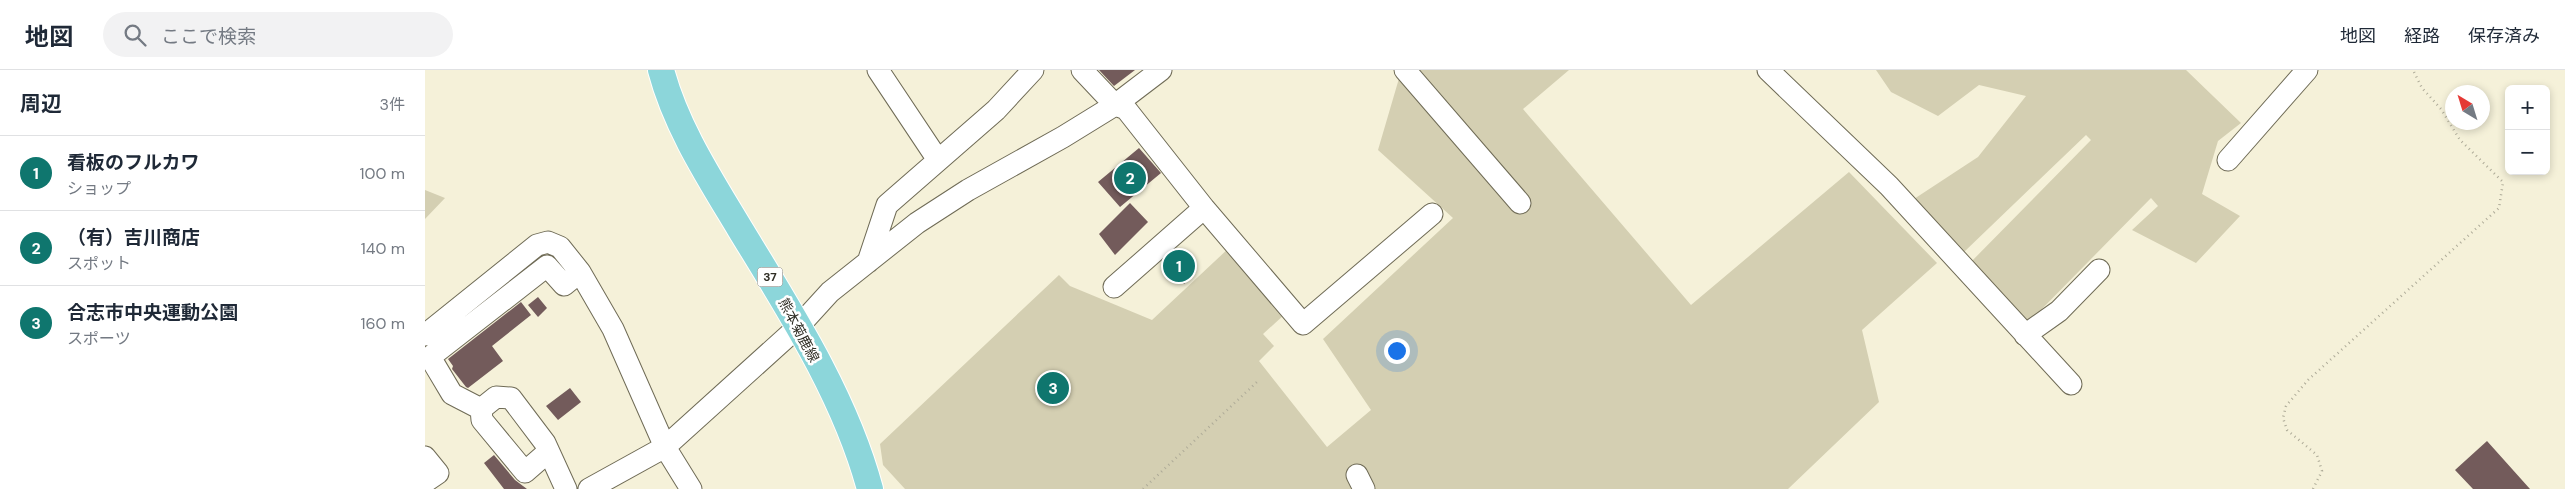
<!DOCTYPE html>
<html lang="ja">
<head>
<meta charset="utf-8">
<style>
	body { margin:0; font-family:"DM Sans","Noto Sans JP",sans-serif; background:#f2f2f3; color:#1f2937 }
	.controls { position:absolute; right:15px; top:15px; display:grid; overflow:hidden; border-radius:8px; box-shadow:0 2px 8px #0003 }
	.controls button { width:45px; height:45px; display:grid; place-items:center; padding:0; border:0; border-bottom:1px solid #e0e1e3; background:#fff; color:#1f2937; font:25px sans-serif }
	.compass { position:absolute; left:2020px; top:15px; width:45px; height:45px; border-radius:50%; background:#fff; box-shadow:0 2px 8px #0003; rotate:322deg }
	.you { position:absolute; left:971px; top:280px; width:18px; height:18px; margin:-12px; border:4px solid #fff; border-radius:50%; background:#1a73e8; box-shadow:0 0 0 8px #1a73e833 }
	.badge { display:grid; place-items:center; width:32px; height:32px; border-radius:50%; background:#0f766e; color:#fff; font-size:16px; font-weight:700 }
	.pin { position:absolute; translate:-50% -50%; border:2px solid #fff; box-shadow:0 1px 5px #0006 }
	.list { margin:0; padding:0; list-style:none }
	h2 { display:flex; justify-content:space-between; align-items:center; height:65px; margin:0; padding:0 20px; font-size:21px }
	h2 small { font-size:16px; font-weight:400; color:#747a83 }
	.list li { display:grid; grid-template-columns:32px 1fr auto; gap:15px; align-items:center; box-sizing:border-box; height:75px; padding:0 20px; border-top:1px solid #e0e1e3 }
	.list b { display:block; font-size:19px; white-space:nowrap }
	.list p { margin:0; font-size:16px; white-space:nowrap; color:#747a83 }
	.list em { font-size:16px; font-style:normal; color:#747a83 }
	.icon { flex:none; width:28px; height:28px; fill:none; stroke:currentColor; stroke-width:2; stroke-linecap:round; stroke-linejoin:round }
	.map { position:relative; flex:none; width:2140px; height:419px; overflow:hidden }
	header { display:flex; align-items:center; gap:30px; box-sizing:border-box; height:70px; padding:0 25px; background:#fff; border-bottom:1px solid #e0e1e3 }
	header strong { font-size:24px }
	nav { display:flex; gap:28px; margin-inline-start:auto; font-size:18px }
	.search { width:350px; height:45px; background:#f2f2f3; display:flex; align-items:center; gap:12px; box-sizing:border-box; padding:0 18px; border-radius:28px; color:#747a83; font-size:19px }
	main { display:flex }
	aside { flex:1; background:#fff }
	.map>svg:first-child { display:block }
	.green { fill:#d4cfb2 }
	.building { fill:#735b5b }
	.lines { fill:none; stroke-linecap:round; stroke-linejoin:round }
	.minor-casing { stroke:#6f6b56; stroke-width:23 }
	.major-casing { stroke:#fff; stroke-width:28 }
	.path { stroke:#aeab98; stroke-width:2.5; stroke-dasharray:1 4; stroke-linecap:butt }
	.minor { stroke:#fff; stroke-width:21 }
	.major { stroke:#8cd6da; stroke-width:26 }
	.labels { text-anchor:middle; stroke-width:5; stroke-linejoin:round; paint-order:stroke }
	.shield { fill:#fff; stroke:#6e6d66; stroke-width:1 }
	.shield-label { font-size:12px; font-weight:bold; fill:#302e25 }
	.street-label { font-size:14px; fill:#302e25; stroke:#fff }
</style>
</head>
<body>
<header>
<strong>地図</strong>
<div class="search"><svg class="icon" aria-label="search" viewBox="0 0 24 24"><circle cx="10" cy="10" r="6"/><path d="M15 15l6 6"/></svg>ここで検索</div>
<nav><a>地図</a><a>経路</a><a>保存済み</a></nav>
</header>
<main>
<aside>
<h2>周辺<small>3件</small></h2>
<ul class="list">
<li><span class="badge">1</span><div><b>看板のフルカワ</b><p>ショップ</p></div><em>100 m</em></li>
<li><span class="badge">2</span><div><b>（有）吉川商店</b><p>スポット</p></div><em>140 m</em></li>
<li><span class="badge">3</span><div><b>合志市中央運動公園</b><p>スポーツ</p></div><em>160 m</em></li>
</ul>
</aside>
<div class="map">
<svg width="2140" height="419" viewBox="0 0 2140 419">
	<rect width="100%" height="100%" fill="#f5f1d9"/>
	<path class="green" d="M995,0h149l-46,39 168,196 158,-133 88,91 -75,67 17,72 -91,87h-883l-22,-24 -3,-21 179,-169 11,11 82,34 78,-73 55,67 -22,20 11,12 -15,15 68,86 44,-37 -48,-71 130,-121 -75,-68 22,-75z
		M1451,0h310l55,53 -23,18 -16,53 38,22 -44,47 -64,-33 26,-24 -7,-8 -123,125 -60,-58 123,-125 -5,-5 -122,117 -50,-53 64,-42 48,-61 -47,-11 -41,31 -47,-24z
		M0,120l20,8 -20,21z"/>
	<path class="building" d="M674,0h36l-21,16z
		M714,78l22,25 -41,34 -22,-25z
		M705,133l18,19 -33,33 -16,-21z
		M751,179l20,23 -12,12 -20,-24z
		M113,227l9,11 -9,9 -10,-12z
		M96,232l10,13 -39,31 11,15 -35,27 -2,-1 -14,-18 1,-3 -5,-7z
		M145,318l11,14 -23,18 -12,-14z
		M2062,371l43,48h-57l-18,-19z
		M69,385l21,25 12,9h-23l-20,-26z"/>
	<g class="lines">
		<defs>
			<path id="minor" d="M453,0l60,90
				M657,0l33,35 11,4 78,99 99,116 129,-110
				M980,0l115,133
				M1343,0l121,116 182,198
				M1803,90l79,-90
				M443,192l19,-57 109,-95 37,-40
				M689,217l90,-79
				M0,265l112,-90 11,-3 12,5 20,25 33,57 52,118 26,42
				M1600,265l34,-24 40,-41
				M56,339l-29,-15 -22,-37 117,-91 17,19 16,-13
				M123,382l-23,20 -43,-52 -1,-11 15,-12 15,1 34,45 21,46
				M0,387l13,16 -13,9
				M932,405l7,14
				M164,419l76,-42 134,-121 31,-34 87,-69 51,-33 95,-53 52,-32 46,-35"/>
			<path id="major" d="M236,0c15,57 49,109 79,159 50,82 105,167 130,260"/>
		</defs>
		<use href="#minor" class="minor-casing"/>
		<use href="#major" class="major-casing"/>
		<path class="path" d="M718,419l115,-108
			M1888,419l9,-18 -5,-16 -30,-25 -4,-12 3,-12 22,-26 191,-172 4,-26 -43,-42 -19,-31 -19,-21 -9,-18"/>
		<use href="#minor" class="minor"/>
		<use href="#major" class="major"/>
	</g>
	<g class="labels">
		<rect class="shield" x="332.5" y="197.5" width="25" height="19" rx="4"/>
		<g class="shield-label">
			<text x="345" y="211">37</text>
		</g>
		<g class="street-label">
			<text transform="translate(374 260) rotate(62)" y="5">熊本菊鹿線</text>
		</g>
	</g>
</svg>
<div class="controls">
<button>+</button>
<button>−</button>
</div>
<svg class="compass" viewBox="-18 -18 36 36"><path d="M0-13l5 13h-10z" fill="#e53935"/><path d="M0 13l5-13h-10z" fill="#747a83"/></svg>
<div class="you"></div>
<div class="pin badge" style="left:754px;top:196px">1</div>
<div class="pin badge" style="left:705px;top:108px">2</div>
<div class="pin badge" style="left:628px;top:318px">3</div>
</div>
</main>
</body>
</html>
